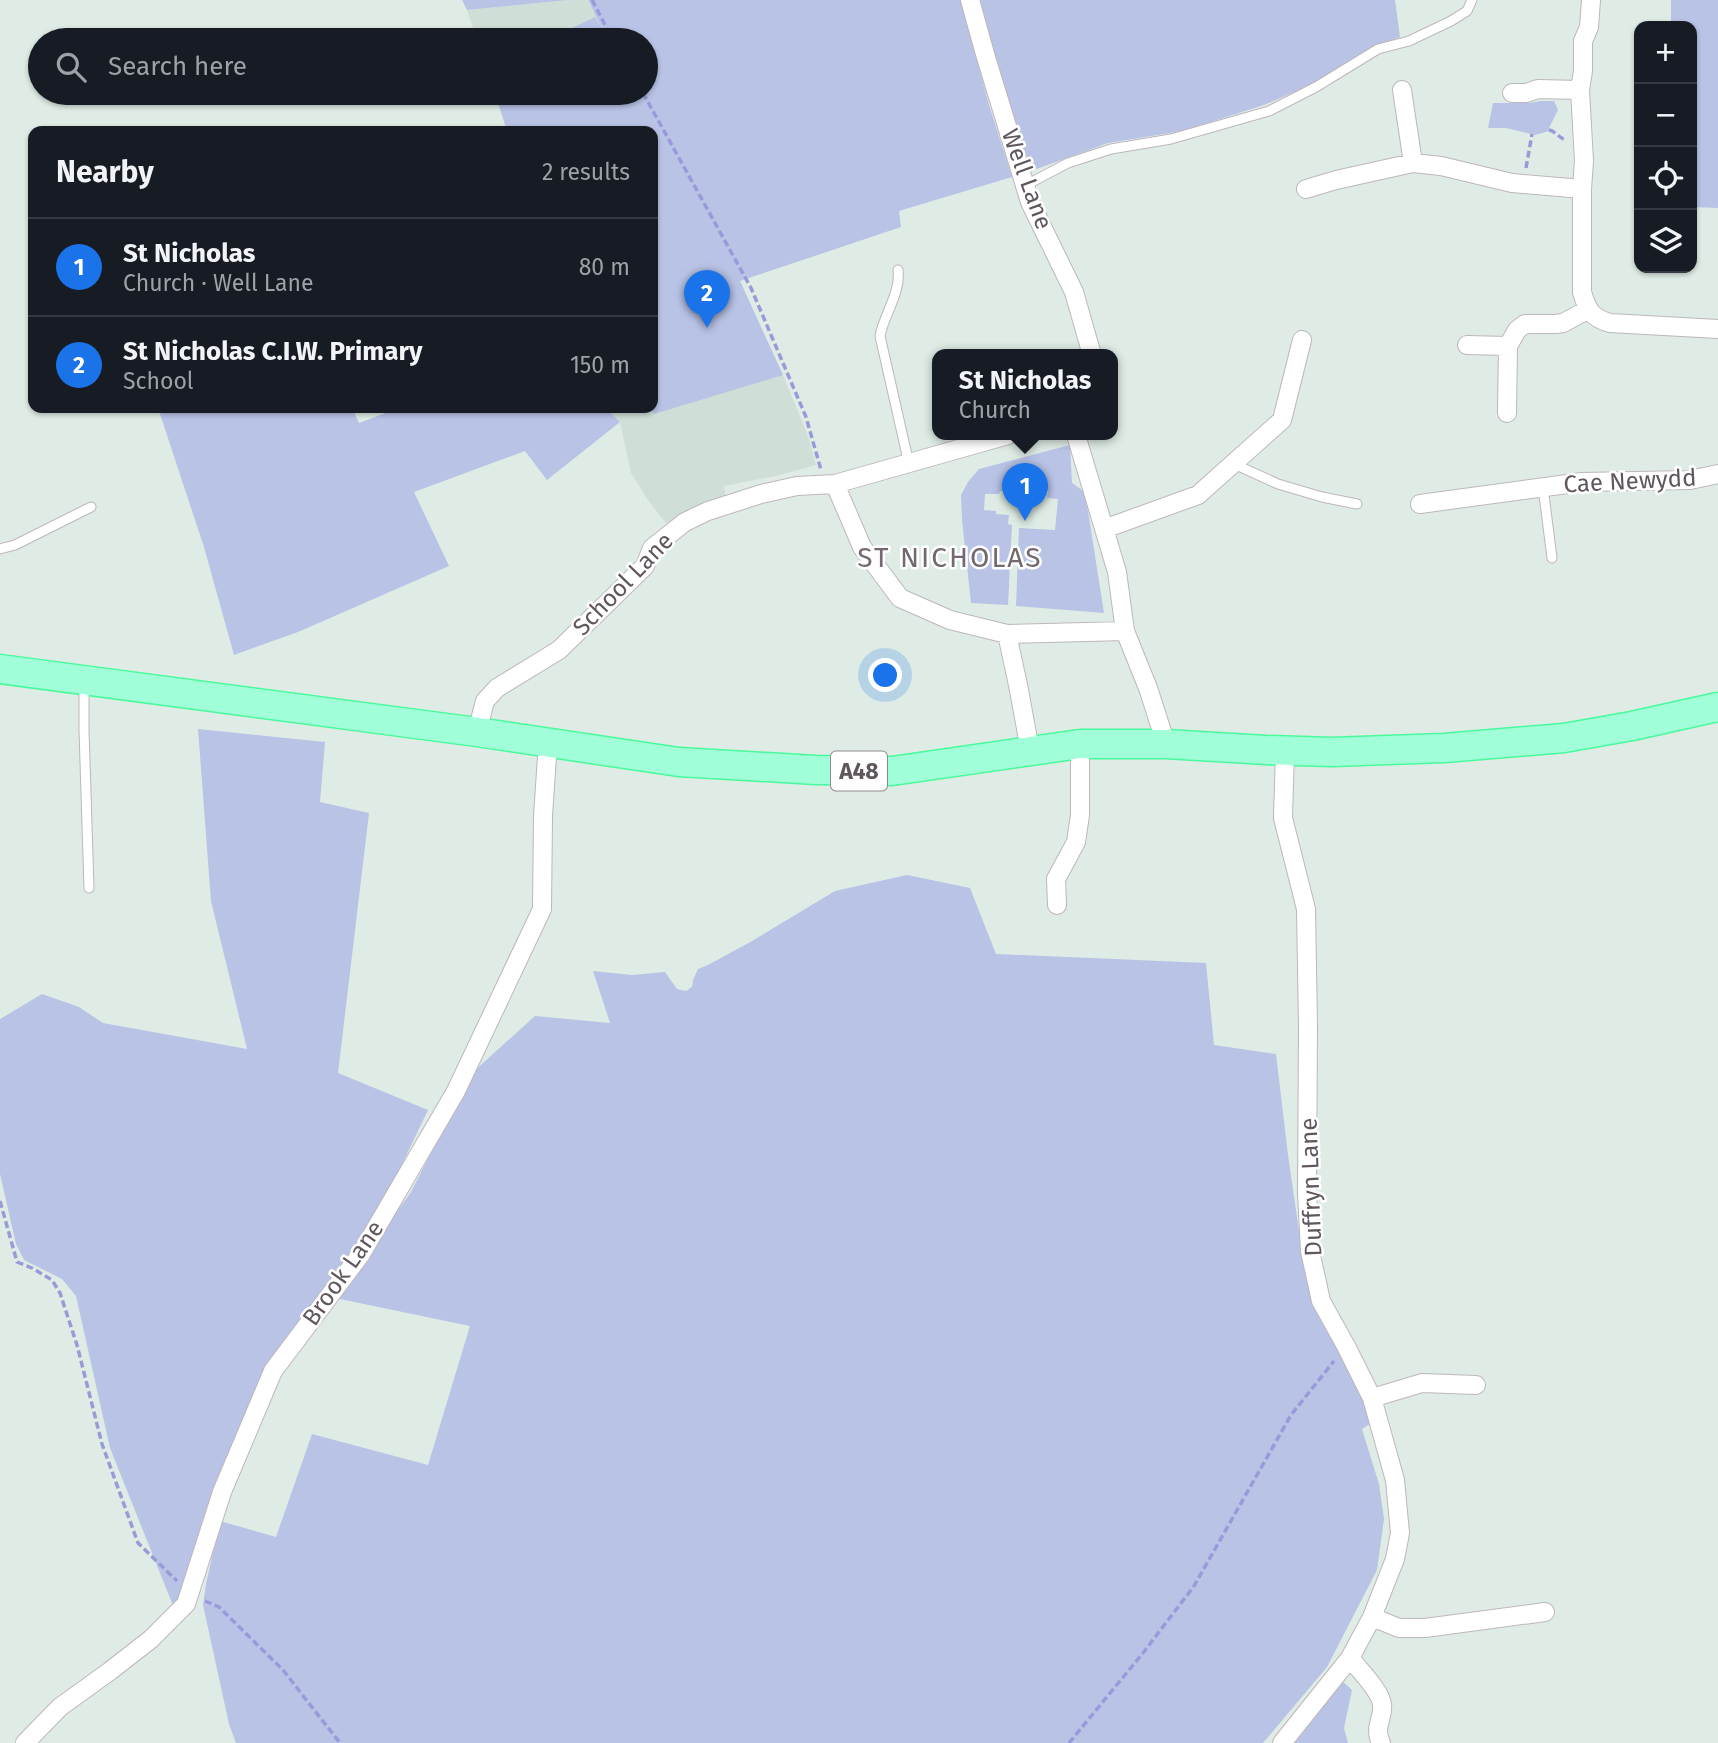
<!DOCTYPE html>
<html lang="en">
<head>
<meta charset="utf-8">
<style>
	body { margin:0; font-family:"Fira Sans",sans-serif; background:#242831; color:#f1f3f6 }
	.controls { position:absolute; right:21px; top:21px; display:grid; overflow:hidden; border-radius:14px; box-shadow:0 2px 5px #0004 }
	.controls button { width:63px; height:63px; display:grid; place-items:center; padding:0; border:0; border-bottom:2px solid #363941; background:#171b24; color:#f1f3f6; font:35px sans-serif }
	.you { position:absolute; left:886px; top:676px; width:24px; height:24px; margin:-18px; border:5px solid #fff; border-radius:50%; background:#1a73e8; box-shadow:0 0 0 10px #1a73e833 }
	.badge { display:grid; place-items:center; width:46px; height:46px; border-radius:50%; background:#1a73e8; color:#fff; font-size:23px; font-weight:700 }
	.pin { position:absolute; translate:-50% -58px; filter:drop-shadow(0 2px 4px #0008) }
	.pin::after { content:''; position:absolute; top:37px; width:24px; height:21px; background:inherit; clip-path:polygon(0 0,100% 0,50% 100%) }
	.popup { position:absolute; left:932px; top:349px; width:186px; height:91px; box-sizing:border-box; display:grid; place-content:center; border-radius:14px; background:#171b24; filter:drop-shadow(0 2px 5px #0005); font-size:23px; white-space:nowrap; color:#9ea1a6 }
	.popup b { font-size:26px; color:#f1f3f6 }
	.popup::after { content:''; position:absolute; left:50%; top:100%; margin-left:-14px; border:14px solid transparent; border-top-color:#171b24 }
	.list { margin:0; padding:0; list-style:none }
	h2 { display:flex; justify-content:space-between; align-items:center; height:91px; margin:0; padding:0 28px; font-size:30px }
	h2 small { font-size:23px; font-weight:400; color:#9ea1a6 }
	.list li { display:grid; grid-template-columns:46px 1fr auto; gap:21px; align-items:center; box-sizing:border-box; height:98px; padding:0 28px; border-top:2px solid #363941 }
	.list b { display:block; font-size:26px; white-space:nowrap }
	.list p { margin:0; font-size:23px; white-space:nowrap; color:#9ea1a6 }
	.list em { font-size:23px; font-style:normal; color:#9ea1a6 }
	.icon { flex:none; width:38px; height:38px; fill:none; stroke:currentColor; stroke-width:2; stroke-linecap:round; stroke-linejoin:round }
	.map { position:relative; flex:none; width:1718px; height:1743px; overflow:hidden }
	.search { position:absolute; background:#171b24; box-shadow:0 2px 5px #0004; left:28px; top:28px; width:630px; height:77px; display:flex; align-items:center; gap:18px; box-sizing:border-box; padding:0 24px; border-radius:38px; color:#9ea1a6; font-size:26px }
	.panel { position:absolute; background:#171b24; box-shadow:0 2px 5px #0004; left:28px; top:126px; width:630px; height:287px; border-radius:14px }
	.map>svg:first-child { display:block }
	.education { fill:#cfded6 }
	.green { fill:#b8c3e6 }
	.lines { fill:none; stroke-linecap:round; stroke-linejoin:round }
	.service-casing { stroke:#beb6bc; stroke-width:11 }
	.minor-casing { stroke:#beb6bc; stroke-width:20 }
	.primary-casing { stroke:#49fa9c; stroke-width:31 }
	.path { stroke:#9b9ad9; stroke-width:3.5; stroke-dasharray:7 3.5; stroke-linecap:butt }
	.service { stroke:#fff; stroke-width:9 }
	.minor { stroke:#fff; stroke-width:18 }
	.primary { stroke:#a0ffd8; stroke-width:28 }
	.labels { text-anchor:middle; stroke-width:5; stroke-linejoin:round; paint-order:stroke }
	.shield { fill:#fff; stroke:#90898e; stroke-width:2 }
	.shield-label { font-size:23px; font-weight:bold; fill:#60575e }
	.street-label { font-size:24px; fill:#60575e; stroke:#fff }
	.quarter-label { font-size:28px; letter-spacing:2px; fill:#736870; stroke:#fff }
</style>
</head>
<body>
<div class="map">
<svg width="1718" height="1743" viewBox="0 0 1718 1743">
	<rect width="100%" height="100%" fill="#deece5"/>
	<path class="education" d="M568,0h19l21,40h-131l-10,-30z
		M495,93h142l102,188 44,94 24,58 9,32 -40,11 -52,10 2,11 -60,26 -16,-20 -19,-30 -11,-51 -10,-10v-4h43v-277h-146z"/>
	<path class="green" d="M462,0h106l-101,10z
		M588,0h373l28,105 23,72 -113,34 2,16 -161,54 43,94 -129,39 -4,-6h3v-277h-146l-12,-38h151v-53h-99l48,-23 6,10z
		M978,0h417l5,37 -29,11 -61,37 -46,20 -82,26 -74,12 -77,28 -40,-125z
		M1671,0h47v208l-26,-1v-181h-21z
		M1541,101h13l4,9 -9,18v3l-14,4 -29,-7h-18l5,-25h36z
		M158,408h194l7,15 40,-15h211v4l10,10 -73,58 -22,-29 -111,41 35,74 -151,66 -64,23 -30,-108z
		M1070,445l2,38 13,9 19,121 -88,-7 3,-78 36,2 3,-31 -11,-1 1,-7 -18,-2v5l-30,-3 -1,3h-14l-1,16 12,1v3l13,1 -1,9 4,1 -4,80 -37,-2 -9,-83 -1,-25 7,-13 11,-13z
		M198,729l127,13 -5,60 49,11 -31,260 90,37 -57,119 -102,139 -81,211 -14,29 -64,-160 -34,-152 -14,-17 -38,-19 -8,-16 -16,-70v-155l42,-25 37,13 24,16 144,26 -36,-148z
		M907,875l63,13 26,66 210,9 8,82 62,9 12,101 15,104 10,47 57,103 3,13 -11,7 17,55 5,35 -7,51 -50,97 -64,76h-1027l-7,-19 -26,-119 3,-21 14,-63 56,16 36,-103 116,31 42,-139 -135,-28 76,-106 61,-119 63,-57 75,7 -17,-52 39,4 33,-3 12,17 9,2 6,-4 1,-7 5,-11 10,-4 44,-24 83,-50z
		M1341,1680l11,10 -8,38 4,15h-54z"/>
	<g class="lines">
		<defs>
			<path id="service" d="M1026,185l42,-22 43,-14 60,-10 98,-28 47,-24 62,-38 31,-8 42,-20 16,-10 5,-11
				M898,270c3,23 -14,44 -18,66l29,128
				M1234,464l44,20 44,13 35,7
				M1543,487l9,71
				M0,549l15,-4 76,-38
				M84,684v46l5,158"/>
			<path id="minor" d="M970,0l15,54 45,148 44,90 18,63
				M1402,90l11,73
				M1512,93h14l12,-4 42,1
				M1306,189l30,-9 77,-17 28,3 71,17 70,6v103c5,18 10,26 28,31l108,6
				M1582,189l2,-28 -4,-71 3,-19v-30l6,-14 2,-27
				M1467,345l41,1
				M1507,413l1,-67 9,-16 8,-6h31l7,-1 26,-14
				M1076,435l41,137 8,59 23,57 18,56
				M835,484l27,63 38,51 50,22 57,14 118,-3
				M1420,504l162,-22 108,-2 28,-6
				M1104,529l94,-34 84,-75 20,-80
				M1007,634l11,51 12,65
				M477,732l8,-31 12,-13 62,-38 86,-84 7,-18 33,-26 23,-11 53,-17 36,-8 38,-2 173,-49
				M1057,905l-1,-26 20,-37 4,-27v-71
				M1372,1398l50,-15 54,2
				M1372,1617l27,11h26l120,-16
				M1350,1658c9,12 30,32 32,46 2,15 -9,22 -1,39
				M25,1743l35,-36 50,-36 41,-32 35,-35 36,-112 51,-121 88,-117 95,-163 86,-182 1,-93 5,-74
				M1282,1743l68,-85 22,-41 23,-58 5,-26 -5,-53 -23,-82 -26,-52 -25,-45 -11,-50 -3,-59 1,-165 -2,-118 -23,-91 2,-67"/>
			<path id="primary" d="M0,669l477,63 202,30 137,8 76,1 188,-27h86l100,6 66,2 112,-4 120,-10 68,-12 86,-19"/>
		</defs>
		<use href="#service" class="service-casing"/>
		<use href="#minor" class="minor-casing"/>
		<use href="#primary" class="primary-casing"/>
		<path class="path" d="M592,0l21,40
			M643,93l108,195 55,129 15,53
			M1549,130c7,1 10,9 18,10
			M1526,168l6,-34
			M0,1201l17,61 15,6 20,12 8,13 17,52 25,99 36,99 39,38
			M205,1601l14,6 64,63 57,73
			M1069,1743l74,-90 51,-67 97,-171 43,-54"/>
		<use href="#service" class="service"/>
		<use href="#minor" class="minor"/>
		<use href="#primary" class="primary"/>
	</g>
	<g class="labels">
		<rect class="shield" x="831" y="751.5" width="56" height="39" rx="5"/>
		<g class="shield-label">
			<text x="859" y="779">A48</text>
		</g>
		<g class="street-label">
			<text transform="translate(1027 179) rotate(70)" y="8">Well Lane</text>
			<text transform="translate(1630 481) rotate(-3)" y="8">Cae Newydd</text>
			<text transform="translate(623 584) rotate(-46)" y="8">School Lane</text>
			<text transform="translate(1311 1187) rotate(-92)" y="8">Duffryn Lane</text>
			<text transform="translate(343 1273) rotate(-55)" y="8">Brook Lane</text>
		</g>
		<g class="quarter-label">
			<text x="950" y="567">ST NICHOLAS</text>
		</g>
	</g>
</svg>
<div class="controls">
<button>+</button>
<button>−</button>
<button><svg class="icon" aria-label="locate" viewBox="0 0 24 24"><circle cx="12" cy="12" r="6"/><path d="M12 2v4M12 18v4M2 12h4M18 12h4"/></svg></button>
<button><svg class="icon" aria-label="layers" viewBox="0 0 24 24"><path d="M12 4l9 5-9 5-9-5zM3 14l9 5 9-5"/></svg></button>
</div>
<div class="you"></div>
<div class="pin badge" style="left:1025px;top:521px">1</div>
<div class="popup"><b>St Nicholas</b>Church</div>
<div class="pin badge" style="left:707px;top:328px">2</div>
<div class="search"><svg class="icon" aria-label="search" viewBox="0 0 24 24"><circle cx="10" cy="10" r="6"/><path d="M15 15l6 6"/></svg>Search here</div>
<section class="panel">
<h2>Nearby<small>2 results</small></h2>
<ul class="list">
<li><span class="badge">1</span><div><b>St Nicholas</b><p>Church · Well Lane</p></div><em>80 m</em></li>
<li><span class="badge">2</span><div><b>St Nicholas C.I.W. Primary</b><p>School</p></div><em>150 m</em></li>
</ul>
</section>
</div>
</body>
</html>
